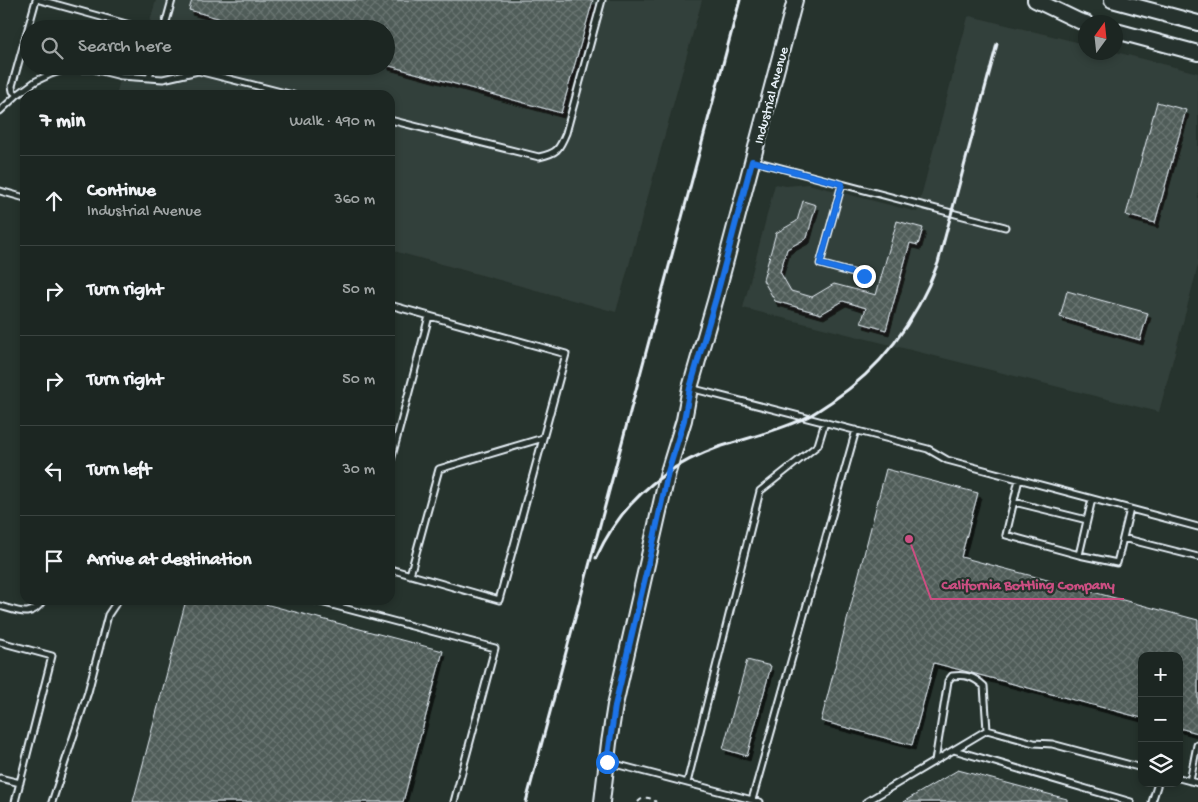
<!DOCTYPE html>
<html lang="en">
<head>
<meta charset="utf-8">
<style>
	body { margin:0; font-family:"Gochi Hand",sans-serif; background:#252e2a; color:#f1f3f6 }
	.controls { position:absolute; right:15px; bottom:15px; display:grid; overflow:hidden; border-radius:10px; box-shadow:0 2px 8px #0003 }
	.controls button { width:45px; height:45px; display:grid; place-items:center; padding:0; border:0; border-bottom:1px solid #3a4340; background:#1c2622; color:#f1f3f6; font:25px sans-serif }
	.compass { position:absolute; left:1078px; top:15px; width:45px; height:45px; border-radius:50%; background:#1c2622; box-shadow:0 2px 8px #0003; rotate:15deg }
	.stop { position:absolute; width:15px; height:15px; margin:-11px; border:4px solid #1a73e8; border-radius:50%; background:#fff }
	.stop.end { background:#1a73e8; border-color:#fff; box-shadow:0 1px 5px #0008 }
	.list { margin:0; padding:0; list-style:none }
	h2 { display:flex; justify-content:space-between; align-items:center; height:65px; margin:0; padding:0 20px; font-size:21px }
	h2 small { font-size:16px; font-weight:400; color:#a0a5a5 }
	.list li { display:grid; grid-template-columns:32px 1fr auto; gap:15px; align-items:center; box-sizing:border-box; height:90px; padding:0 20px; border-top:1px solid #3a4340 }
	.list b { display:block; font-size:19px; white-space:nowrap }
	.list p { margin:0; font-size:16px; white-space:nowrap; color:#a0a5a5 }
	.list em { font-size:16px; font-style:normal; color:#a0a5a5 }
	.icon { flex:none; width:28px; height:28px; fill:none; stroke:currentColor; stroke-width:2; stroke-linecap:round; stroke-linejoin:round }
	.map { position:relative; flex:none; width:1198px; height:802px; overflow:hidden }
	.search { position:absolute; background:#1c2622; box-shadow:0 2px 8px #0003; left:20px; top:20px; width:375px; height:55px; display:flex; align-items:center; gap:12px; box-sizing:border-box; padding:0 18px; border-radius:28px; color:#a0a5a5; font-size:19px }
	.panel { position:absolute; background:#1c2622; box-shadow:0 2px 8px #0003; left:20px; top:90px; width:375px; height:515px; border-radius:15px }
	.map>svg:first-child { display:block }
	.built { fill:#333f3a }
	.building { fill:url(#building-cross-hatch); stroke:#e8f1f8; filter:url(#shadow) }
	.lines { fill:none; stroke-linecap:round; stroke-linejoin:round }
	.lane-casing { stroke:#e8f1f8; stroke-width:9 }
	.secondary-casing { stroke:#e8f1f8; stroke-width:18 }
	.path { stroke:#e8f1f8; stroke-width:2; stroke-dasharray:5 4; stroke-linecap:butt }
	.lane { stroke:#26332d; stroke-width:5 }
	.secondary { stroke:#26332d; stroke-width:14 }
	.rail { stroke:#e8f1f8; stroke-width:3 }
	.route { stroke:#1a73e8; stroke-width:6 }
	.labels { text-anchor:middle; stroke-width:4.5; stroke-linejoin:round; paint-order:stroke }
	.street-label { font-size:14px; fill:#e8f1f8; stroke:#26332d }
	.leader { fill:none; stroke:#cc4e82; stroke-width:2 }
	.callout-dot { fill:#cc4e82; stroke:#26332d; stroke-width:2 }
	.callout-label { font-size:15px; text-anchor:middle; font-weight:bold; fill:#cc4e82; stroke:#26332d; stroke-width:4.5; stroke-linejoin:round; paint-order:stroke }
</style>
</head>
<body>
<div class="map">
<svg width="1198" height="802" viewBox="0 0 1198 802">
	<defs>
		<pattern id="building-cross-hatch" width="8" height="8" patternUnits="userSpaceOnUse" patternTransform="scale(1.25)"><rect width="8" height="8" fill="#505c59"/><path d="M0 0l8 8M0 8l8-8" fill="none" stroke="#697472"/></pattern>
		<filter id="shadow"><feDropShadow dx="3" dy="5" stdDeviation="0" flood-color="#0009"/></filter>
	</defs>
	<rect width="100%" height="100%" fill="#26332d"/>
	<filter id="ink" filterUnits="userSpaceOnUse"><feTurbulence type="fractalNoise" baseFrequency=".02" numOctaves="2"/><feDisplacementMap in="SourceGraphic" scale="10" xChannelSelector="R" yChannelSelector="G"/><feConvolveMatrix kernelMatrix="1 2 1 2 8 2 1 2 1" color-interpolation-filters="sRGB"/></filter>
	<g filter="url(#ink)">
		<path class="built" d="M156,0h546l-86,312 -226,-62v-155h-274l8,-29h262v-37h-238z
			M970,16l115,28 1,8h30l82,21v193l-39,146 -416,-104 32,-124 11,2 22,-2 109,28 51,-195z"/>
		<path class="building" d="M192,0h401l-32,113 -175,-48v-36h-129l-68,-19z
			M1157,102l29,8 -31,113 -29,-8z
			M803,201l13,4 -9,33 -20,11 -7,23 11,19 21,6 22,-13 42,11 21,-74 26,7 -5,17 -8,-2 -24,87 -25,-7 5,-15 -23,-7 -22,13 -46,-13 -12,-21 13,-47 21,-12z
			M1067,291l81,22 -8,27 -80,-23z
			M886,469l92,24 -17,64 237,63v113l-19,-5v-72h-37v62l-208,-55 -22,82 -91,-24z
			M186,600h64l193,51 -40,151h-270z
			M747,660l24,6 -24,90 -24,-7z
			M958,770l109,29v3h-164z"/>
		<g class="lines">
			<defs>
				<path id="lane" d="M40,0l90,25
					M164,29l8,-29
					M149,78l3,-12
					M17,95l-4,-4 -1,-5 24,-86
					M0,111l17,-16 19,-14 15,-7 12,-4 14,-1h16l28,7 42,3 35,-8 95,24
					M390,120l149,37c18,-4 20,-7 27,-24l36,-133
					M754,161l251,66
					M842,184l-22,80 44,12
					M0,191l25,7
					M390,305l176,49 -67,246 -109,-31
					M690,388l238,61 19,11 251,67
					M390,464l39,-148
					M1019,479l-13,56 73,20 13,-56
					M1014,502l73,18
					M1123,538l75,19
					M1079,555l38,8 13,-54
					M410,575l29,-106 104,-31
					M313,600l182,48 -41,154
					M0,606c18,5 32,13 43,-6
					M0,642l52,14 -37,146
					M954,750l177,52
					M935,761l13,-80 4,-5c14,-2 22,1 32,10l3,44
					M607,762l153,40
					M0,778l20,5
					M1179,778l19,5
					M1190,781l7,-36 1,1
					M687,783l73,-292 58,-46 7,-23
					M752,800l104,-370
					M52,802l36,-110 20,-77 10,-15
					M866,802l121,-72 47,13 18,1 90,24
					M1152,802l6,-19"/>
				<path id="secondary" d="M1035,0l44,21 7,2
					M1112,0l86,23
					M1116,31l82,22
					M602,802l7,-59 6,-38 53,-233 16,-52 6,-32 26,-90 79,-298"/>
			</defs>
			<use href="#lane" class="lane-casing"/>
			<use href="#secondary" class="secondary-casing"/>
			<path class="path" d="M638,802c5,-6 13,-5 18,0"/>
			<use href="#lane" class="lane"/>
			<use href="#secondary" class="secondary"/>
			<path class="rail" d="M596,558c25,-55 66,-91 123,-111 29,-9 59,-16 86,-29 9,-4 18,-11 26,-16 51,-34 86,-83 107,-139l59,-219
				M526,802l214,-802"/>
		</g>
	</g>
	<g class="lines" filter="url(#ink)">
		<path class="route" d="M607,762l8,-56 7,-30 30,-128 16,-76 16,-52 6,-32 26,-90 36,-137 90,23 -22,80 44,12"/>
	</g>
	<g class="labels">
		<g class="street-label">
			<text transform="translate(770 95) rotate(-75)" y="5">Industrial Avenue</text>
		</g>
	</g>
	<path class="leader" d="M909 539L931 599H1124"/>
	<circle class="callout-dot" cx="909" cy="539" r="5"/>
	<g class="callout-label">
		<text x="1028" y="589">California Bottling Company</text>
	</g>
</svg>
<div class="controls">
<button>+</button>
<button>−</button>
<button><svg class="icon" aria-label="layers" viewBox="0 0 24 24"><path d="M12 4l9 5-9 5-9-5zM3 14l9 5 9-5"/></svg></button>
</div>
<svg class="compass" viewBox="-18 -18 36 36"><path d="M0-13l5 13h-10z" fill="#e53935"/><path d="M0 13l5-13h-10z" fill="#a0a5a5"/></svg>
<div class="stop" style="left:607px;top:762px"></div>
<div class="stop end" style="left:864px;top:276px"></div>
<div class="search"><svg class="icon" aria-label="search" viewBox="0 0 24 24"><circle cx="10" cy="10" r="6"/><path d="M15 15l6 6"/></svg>Search here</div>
<section class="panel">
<h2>7 min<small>Walk · 490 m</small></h2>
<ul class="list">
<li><svg class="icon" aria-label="ahead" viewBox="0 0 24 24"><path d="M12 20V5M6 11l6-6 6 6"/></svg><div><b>Continue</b><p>Industrial Avenue</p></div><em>360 m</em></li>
<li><svg class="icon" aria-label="right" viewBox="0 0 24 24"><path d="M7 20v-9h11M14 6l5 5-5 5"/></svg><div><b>Turn right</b></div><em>50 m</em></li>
<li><svg class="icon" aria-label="right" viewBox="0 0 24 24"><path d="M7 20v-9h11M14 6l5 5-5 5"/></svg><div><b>Turn right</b></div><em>50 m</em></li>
<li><svg class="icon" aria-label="left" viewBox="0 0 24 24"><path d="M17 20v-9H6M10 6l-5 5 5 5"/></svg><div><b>Turn left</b></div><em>30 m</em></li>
<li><svg class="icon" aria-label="arrive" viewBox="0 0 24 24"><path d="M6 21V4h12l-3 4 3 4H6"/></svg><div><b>Arrive at destination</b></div></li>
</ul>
</section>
</div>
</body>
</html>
